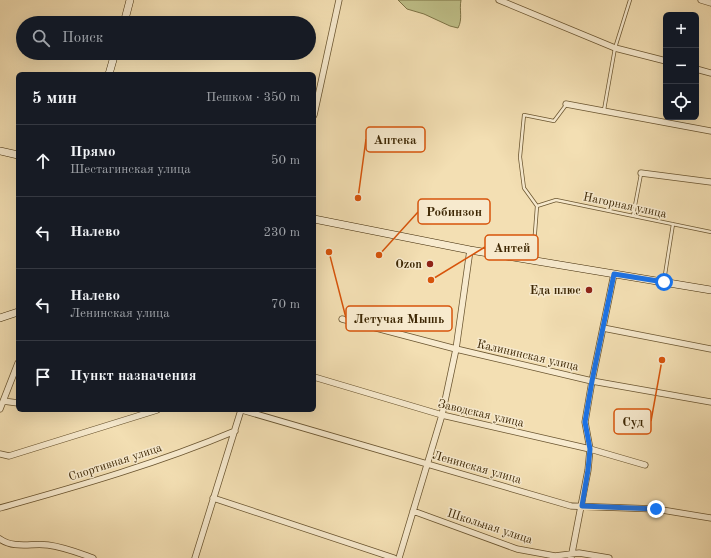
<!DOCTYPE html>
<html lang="ru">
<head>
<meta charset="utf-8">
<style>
	body { margin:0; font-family:"Old Standard TT",serif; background:#242831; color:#f1f3f6 }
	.controls { position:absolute; right:12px; top:12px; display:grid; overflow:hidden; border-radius:6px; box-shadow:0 4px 16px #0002 }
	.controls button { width:36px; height:36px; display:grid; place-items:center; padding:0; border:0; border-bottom:1px solid #363941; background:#171b24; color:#f1f3f6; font:20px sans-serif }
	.stop { position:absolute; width:12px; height:12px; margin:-9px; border:3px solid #1a73e8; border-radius:50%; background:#fff }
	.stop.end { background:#1a73e8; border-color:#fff; box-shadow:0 1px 4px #0008 }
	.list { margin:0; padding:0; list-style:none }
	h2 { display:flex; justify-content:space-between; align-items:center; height:52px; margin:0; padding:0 16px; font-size:17px }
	h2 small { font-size:13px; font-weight:400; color:#9ea1a6 }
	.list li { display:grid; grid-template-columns:26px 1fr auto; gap:12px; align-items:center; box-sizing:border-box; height:72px; padding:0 16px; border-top:1px solid #363941 }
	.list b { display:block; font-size:15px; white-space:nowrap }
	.list p { margin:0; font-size:13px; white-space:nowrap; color:#9ea1a6 }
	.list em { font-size:13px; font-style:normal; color:#9ea1a6 }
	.icon { flex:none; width:22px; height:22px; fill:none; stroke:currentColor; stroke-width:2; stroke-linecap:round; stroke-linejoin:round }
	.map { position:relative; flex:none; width:711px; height:558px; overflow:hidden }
	.search { position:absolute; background:#171b24; box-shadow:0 4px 16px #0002; left:16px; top:16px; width:300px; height:44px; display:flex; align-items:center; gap:10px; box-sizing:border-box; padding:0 14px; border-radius:22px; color:#9ea1a6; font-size:15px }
	.panel { position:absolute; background:#171b24; box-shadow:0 4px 16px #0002; left:16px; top:72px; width:300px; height:340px; border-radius:6px }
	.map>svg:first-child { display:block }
	.green { fill:#bfc089; stroke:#7e7446 }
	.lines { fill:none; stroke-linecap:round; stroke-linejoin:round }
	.lane-casing { stroke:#6a5530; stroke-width:4 }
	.street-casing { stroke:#6a5530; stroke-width:7 }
	.secondary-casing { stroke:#3d2704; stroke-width:8 }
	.lane { stroke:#f7eace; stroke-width:2.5 }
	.street { stroke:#f7eace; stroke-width:5.5 }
	.secondary { stroke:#f7eace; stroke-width:7 }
	.route { stroke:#1a73e8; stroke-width:5 }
	.poi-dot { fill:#8f2418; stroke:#f7eace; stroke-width:1.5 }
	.labels { text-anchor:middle; stroke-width:3; stroke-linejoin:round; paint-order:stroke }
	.street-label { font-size:12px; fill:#3d2704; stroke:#f7eace }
	.poi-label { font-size:12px; font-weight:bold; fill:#3d2704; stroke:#f7eace; text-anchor:end }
	.leader { fill:none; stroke:#d7540b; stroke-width:1.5 }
	.callout-dot { fill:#d7540b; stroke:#f7eace; stroke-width:1.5 }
	.callout { fill:#f7eace; stroke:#d7540b; stroke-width:1.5 }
	.callout-label { font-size:13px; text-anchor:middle; font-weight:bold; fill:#3d2704 }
</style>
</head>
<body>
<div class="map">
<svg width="711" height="558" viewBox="0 0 711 558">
	<rect width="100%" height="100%" fill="#f3dfb3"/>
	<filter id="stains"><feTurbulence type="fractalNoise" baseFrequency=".005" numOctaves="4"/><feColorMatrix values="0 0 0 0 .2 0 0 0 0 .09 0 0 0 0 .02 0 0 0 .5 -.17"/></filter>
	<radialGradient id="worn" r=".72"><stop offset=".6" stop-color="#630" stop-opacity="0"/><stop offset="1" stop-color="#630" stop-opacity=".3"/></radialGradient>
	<path class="green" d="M398,0h63c-2,10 2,19 -3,28l-8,-2 -26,-12 -17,-5z"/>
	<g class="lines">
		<defs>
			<path id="lane" d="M604,110l11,-62 15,-48
				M537,206l19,-6 155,32
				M633,216l8,-42
				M533,259l4,-53 -13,-18 -4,-31 4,-42 30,6 12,-16
				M664,281l9,-57"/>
			<path id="street" d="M499,0l116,48 51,13
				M701,0l10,3
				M696,69l15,4
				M566,104l145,27
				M314,115l25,-115
				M641,173l70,9
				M342,319l114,30 136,32 119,21
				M603,328l108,21
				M314,377l128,38 148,34 55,16
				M3,401l15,2
				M0,409l18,-46
				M242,410l329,96 85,3 55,9
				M0,454l9,2 148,-46
				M213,498l181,60
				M0,508c79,-22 159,-45 235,-77
				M413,511l104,38 38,7 24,-3 30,5
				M0,539c14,10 32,4 48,6 16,2 31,8 45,13
				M195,558l46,-148
				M399,558l43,-143 14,-66 14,-99
				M571,558l17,-88 2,-21 -5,-27 7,-41 22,-107"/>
			<path id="secondary" d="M124,23l6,-23
				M109,74l6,-21
				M0,151l18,4
				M314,219l156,31 241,40
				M0,318l18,-6"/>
		</defs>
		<use href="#lane" class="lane-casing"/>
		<use href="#street" class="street-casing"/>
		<use href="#secondary" class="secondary-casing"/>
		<use href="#lane" class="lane"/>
		<use href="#street" class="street"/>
		<use href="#secondary" class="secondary"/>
	</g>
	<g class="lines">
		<path class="route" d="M656,509l-74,-3 6,-36 2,-21 -5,-27 7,-41 22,-107 50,8"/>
	</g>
	<g class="poi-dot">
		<circle cx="430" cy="264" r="4"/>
		<circle cx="589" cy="290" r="4"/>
	</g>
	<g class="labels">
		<g class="street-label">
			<text transform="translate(625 205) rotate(12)" y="4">Нагорная улица</text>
			<text transform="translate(528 355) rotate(13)" y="4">Калининская улица</text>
			<text transform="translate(481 413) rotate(13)" y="4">Заводская улица</text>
			<text transform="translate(115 462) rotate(-18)" y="4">Спортивная улица</text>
			<text transform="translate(477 467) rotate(16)" y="4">Ленинская улица</text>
			<text transform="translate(490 526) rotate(18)" y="4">Школьная улица</text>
		</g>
		<g class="poi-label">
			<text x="422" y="268">Ozon</text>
			<text x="581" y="294">Еда плюс</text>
		</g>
	</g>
	<path class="leader" d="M358 198L366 139M379 255L418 212M431 280L485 247M329 252L346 318M662 360L651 421"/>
	<g class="callout-dot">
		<circle cx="358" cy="198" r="4"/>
		<circle cx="379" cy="255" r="4"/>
		<circle cx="431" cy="280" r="4"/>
		<circle cx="329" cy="252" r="4"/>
		<circle cx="662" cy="360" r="4"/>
	</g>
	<g class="callout">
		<rect x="366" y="127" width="59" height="25" rx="4"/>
		<rect x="418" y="199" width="72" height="25" rx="4"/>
		<rect x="485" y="235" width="53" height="25" rx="4"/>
		<rect x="346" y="306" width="106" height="25" rx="4"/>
		<rect x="614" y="409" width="37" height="25" rx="4"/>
	</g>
	<g class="callout-label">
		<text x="395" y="144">Аптека</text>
		<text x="454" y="216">Робинзон</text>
		<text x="512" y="252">Антей</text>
		<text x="399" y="323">Летучая Мышь</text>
		<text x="633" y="426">Суд</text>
	</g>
	<rect width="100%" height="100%" filter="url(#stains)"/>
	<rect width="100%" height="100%" fill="url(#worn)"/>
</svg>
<div class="controls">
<button>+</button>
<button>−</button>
<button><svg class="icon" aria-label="locate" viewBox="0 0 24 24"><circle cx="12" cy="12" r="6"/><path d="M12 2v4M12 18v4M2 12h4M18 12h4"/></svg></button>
</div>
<div class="stop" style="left:664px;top:282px"></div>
<div class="stop end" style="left:656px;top:509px"></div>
<div class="search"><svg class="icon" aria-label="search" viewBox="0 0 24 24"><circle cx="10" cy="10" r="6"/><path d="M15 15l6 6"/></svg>Поиск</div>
<section class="panel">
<h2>5 мин<small>Пешком · 350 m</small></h2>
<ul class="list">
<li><svg class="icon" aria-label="ahead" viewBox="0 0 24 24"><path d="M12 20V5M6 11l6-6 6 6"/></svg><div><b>Прямо</b><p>Шестагинская улица</p></div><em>50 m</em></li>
<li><svg class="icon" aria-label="left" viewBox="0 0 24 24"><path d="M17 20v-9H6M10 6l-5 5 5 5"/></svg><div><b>Налево</b></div><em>230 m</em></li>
<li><svg class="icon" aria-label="left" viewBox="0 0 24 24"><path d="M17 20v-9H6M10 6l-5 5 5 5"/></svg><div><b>Налево</b><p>Ленинская улица</p></div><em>70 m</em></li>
<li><svg class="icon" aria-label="arrive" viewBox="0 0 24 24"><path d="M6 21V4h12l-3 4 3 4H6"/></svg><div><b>Пункт назначения</b></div></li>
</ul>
</section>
</div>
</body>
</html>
